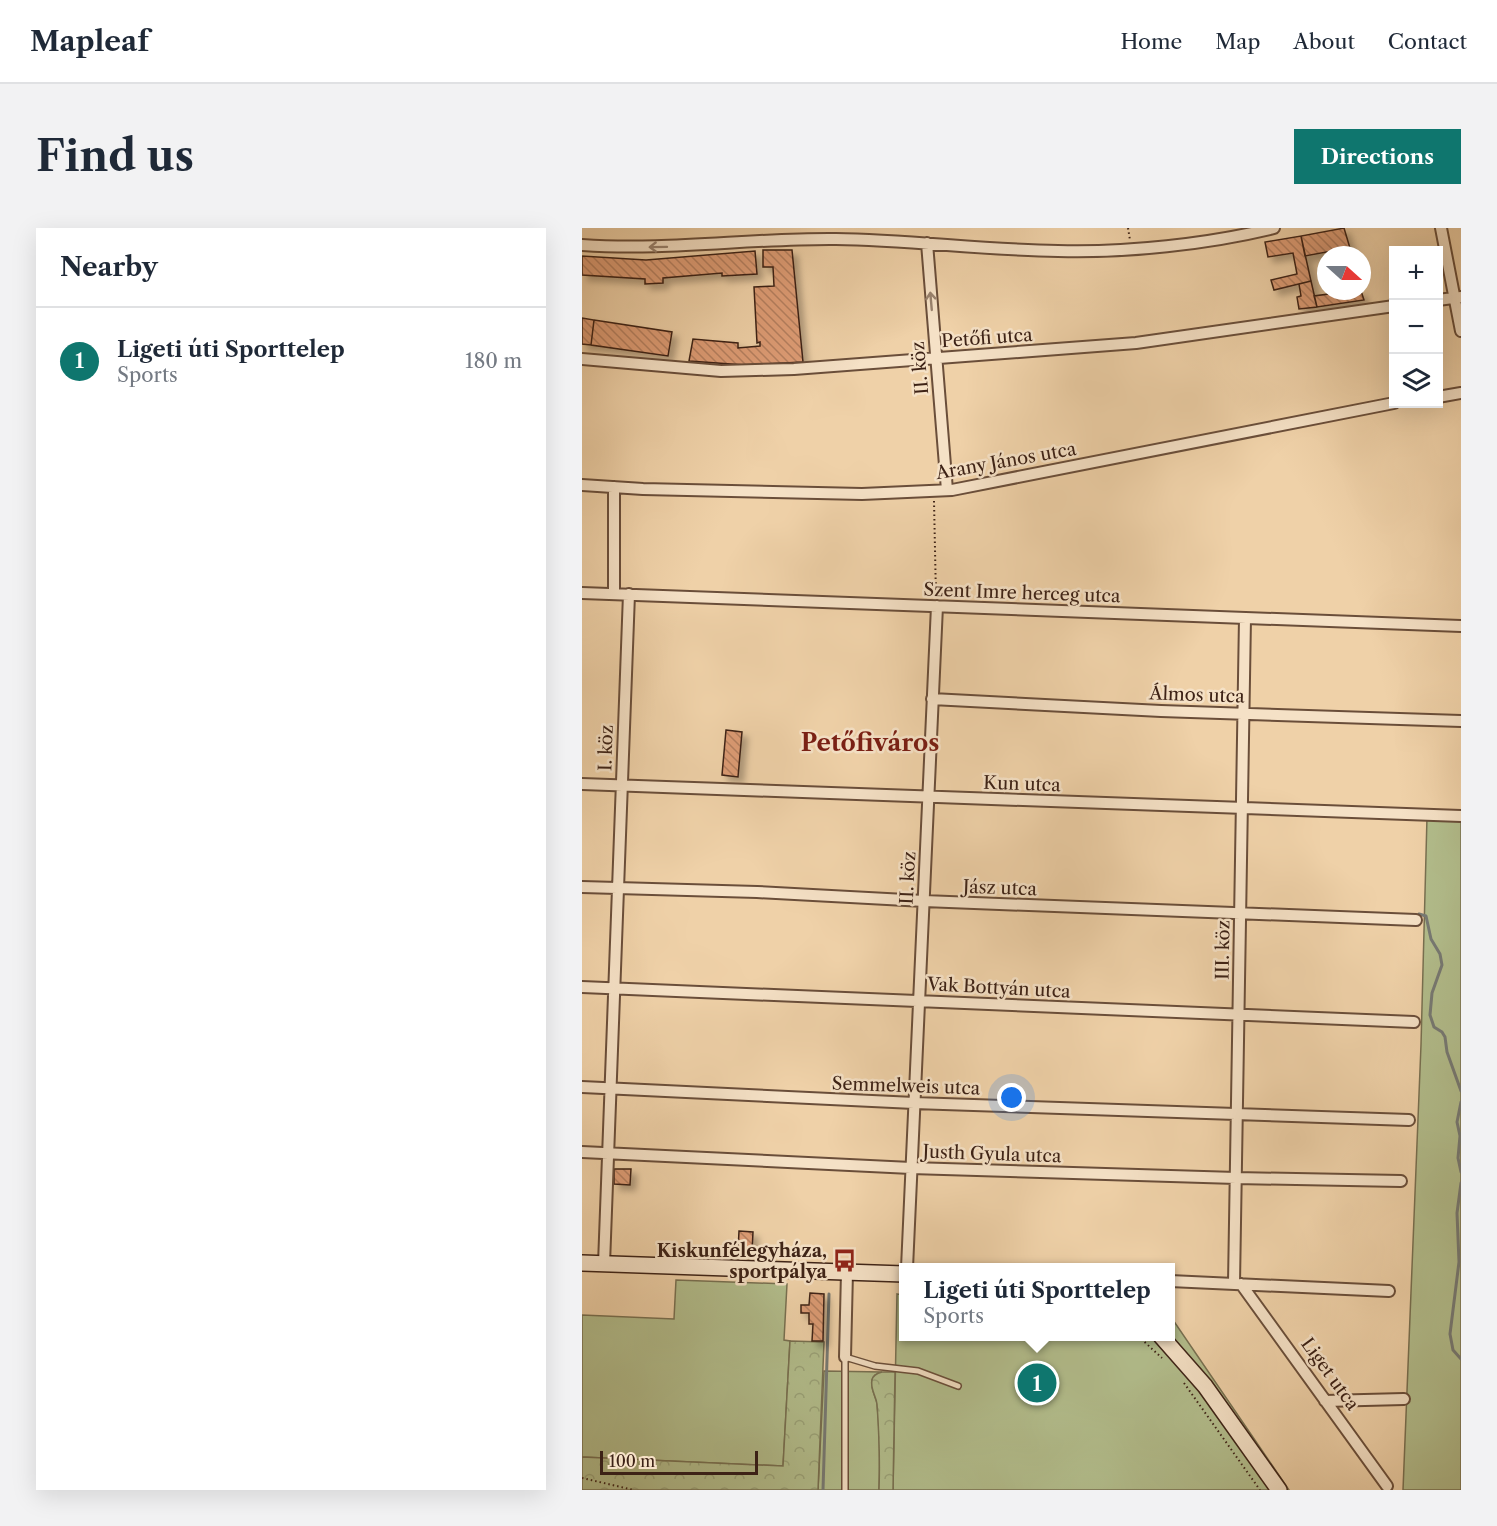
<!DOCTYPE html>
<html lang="en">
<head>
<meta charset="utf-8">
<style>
	body { margin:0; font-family:"Libre Caslon Text",serif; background:#f2f2f3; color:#1f2937 }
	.controls { position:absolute; right:18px; top:18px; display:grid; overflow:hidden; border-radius:0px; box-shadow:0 6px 24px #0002 }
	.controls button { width:54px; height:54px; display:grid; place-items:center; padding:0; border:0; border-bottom:2px solid #e0e1e3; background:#fff; color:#1f2937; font:30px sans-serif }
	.compass { position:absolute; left:735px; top:18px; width:54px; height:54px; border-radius:50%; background:#fff; box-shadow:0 6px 24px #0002; rotate:111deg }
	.scale { position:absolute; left:18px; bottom:15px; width:158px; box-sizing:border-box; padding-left:6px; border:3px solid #3d2216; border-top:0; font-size:16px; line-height:21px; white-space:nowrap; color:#3d2216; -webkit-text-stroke:4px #f5e1c6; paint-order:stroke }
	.you { position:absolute; left:430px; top:870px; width:21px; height:21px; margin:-15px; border:4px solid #fff; border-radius:50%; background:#1a73e8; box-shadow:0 0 0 9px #1a73e833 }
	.badge { display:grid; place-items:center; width:39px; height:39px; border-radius:50%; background:#0f766e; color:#fff; font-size:20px; font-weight:700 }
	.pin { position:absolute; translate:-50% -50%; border:3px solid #fff; box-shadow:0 2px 6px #0006 }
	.popup { position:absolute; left:317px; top:1035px; width:276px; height:78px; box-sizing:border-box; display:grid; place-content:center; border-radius:0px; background:#fff; filter:drop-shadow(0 2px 4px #0005); font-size:20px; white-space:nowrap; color:#747a83 }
	.popup b { font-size:22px; color:#1f2937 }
	.popup::after { content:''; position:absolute; left:50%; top:100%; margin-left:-12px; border:12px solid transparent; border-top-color:#fff }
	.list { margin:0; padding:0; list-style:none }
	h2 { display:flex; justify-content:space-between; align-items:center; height:78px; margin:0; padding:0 24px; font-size:26px }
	h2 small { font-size:20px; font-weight:400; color:#747a83 }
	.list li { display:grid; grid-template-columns:39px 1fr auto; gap:18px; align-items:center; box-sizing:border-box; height:108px; padding:0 24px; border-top:2px solid #e0e1e3 }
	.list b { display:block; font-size:22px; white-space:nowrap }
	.list p { margin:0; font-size:20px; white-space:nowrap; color:#747a83 }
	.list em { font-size:20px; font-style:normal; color:#747a83 }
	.icon { flex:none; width:33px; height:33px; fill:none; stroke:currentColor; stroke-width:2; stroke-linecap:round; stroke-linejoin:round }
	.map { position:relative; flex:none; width:879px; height:1262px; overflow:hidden; border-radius:0px }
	header { display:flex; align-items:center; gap:36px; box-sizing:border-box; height:84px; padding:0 30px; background:#fff; border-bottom:2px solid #e0e1e3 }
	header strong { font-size:28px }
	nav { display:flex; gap:33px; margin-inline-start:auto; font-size:21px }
	.intro { display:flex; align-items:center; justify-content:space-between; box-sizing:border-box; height:144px; padding:0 36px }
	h1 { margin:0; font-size:42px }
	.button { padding:15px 27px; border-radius:0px; background:#0f766e; color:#fff; font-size:21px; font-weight:700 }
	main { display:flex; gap:36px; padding:0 36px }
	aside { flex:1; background:#fff; border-radius:0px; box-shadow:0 6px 24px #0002 }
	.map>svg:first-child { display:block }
	.grass { fill:#b2bd8c; stroke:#787051; stroke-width:1.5 }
	.forest { fill:url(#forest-crowns); stroke:#787051; stroke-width:1.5 }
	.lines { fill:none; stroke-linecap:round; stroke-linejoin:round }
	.stream { stroke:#777a74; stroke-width:3 }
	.building { fill:url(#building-back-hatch); stroke:#3d2216; stroke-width:1.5; filter:url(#shadow) }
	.lane-casing { stroke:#6a4e3a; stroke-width:8 }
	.street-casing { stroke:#6a4e3a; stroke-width:14 }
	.secondary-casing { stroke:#3d2216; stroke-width:18 }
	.path { stroke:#3d2216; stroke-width:2; stroke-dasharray:1.5 3; stroke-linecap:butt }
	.lane { stroke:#f5e1c6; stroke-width:5 }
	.street { stroke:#f5e1c6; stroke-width:10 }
	.secondary { stroke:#f5e1c6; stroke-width:15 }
	.oneway { stroke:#99826e }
	.labels { text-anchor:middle; stroke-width:5; stroke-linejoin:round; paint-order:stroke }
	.street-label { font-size:18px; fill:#3d2216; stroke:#f5e1c6 }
	.poi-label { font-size:18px; font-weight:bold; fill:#3d2216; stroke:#f5e1c6; text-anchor:end }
	.district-label { font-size:24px; font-weight:bold; fill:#7a1f14; stroke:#f5e1c6 }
</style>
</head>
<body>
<header>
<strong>Mapleaf</strong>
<nav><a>Home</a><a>Map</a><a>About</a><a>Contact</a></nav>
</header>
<div class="intro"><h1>Find us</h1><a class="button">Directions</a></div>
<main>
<aside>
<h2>Nearby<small></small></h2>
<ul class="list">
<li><span class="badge">1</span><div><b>Ligeti úti Sporttelep</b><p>Sports</p></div><em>180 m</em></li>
</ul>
</aside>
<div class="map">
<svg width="879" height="1262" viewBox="0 0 879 1262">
	<defs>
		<pattern id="forest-crowns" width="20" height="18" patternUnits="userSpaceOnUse" patternTransform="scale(1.5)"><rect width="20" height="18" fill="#b2bd8c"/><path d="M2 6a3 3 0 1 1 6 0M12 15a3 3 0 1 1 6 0" fill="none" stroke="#9aa278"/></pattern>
		<pattern id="building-back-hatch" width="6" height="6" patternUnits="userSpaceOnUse" patternTransform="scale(1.5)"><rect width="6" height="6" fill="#dd9c75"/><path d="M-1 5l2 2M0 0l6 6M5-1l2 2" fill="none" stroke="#b47f5f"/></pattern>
		<filter id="shadow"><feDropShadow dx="5.5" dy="5.5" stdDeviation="3" flood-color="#0004"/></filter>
	</defs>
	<rect width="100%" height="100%" fill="#efd1a8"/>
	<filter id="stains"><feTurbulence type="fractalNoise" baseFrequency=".00333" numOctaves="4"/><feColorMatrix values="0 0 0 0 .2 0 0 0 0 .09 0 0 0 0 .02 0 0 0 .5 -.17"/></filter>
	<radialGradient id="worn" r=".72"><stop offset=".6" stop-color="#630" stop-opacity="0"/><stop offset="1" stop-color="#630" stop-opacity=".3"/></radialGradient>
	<path class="grass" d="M845,589l34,1v672h-58l18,-445z
		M94,1052l111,4 -3,56 6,1 -7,125 -201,-9v-142l92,4z
		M315,1066l6,1 1,41h266l1,-19 118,173h-396z
		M242,1143l58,1c-4,1 -9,3 -10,8 -2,9 4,16 5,24 3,28 3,57 2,86h-61z"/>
	<path class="forest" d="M208,1113l34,1 -6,148h-236v-33l201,9z
		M300,1144h13l-2,118h-14c1,-29 0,-58 -2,-86 -1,-8 -7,-15 -5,-24 1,-5 6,-7 10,-8z"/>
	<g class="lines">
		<path class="stream" d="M837,686l7,2 5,23 9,15 2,11 -10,28 -2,22 4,12 8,5 3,5 2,15 14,39
			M879,874l-4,20 3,14 -2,22 3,14
			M879,955l-4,30 2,49 -9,72 3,16 8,9
			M241,1262l6,-196"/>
	</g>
	<path class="building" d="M762,0l8,27h-13l-2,-5 -32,6 -4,-20z
		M719,8l10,45 -37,9 -3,-10 26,-6 -4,-21 -25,4 -3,-15z
		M181,22h29l11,112 -58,3 -56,-4 4,-22 45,4v5l22,-2v-4l-3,1 -3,-56 20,-1 -1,-19h-10z
		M173,23l2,23 -35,2v-3l-59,5v5l-18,1v-5l-63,-4v-19l64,4z
		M729,53l6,26 -18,2 -2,-12 4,-1 -2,-12z
		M754,63h25l3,9 -47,7 -3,-11 22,-3z
		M0,90l12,2 -3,25 -9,-1z
		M12,92l78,12 -4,24 -77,-11z
		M144,502l16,2 -4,45 -16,-2z
		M32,941h17l-1,16 -16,-1z
		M157,1003l14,1 -1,20 -14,-1z
		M228,1065l14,1 -1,47h-11l1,-17h-4v-11h-8v-8h8z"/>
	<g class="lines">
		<defs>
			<path id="lane" d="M263,1262v-133l30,9 43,5 40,15"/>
			<path id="street" d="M859,0l20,103
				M345,15l20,247
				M0,17c85,6 169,-7 254,-6 74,1 148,11 222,12 67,2 151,-7 216,-23
				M856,72l23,-3
				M0,131l139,12 73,-2 342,-26 258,-37
				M856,169l23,-4
				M0,257l61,4 219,5 90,-4 442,-87
				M0,365l879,33
				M32,366v-107
				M350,471l229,12 300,10
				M0,556l879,32
				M0,659l175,5 167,9 492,19
				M0,759l832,35
				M0,859l332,16 495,17
				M0,924l329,16 325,10 165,3
				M22,1036l25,-670
				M325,1040l30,-662
				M588,1053l219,10
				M652,1055l11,-665
				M659,1056l146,202
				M263,1129l2,-85
				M743,1173l79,-2"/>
			<path id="secondary" d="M0,1035l322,11
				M579,1108l44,50 74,104"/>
		</defs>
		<use href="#lane" class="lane-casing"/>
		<use href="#street" class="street-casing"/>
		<use href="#secondary" class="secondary-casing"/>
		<path class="path" d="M546,0l2,12
			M352,273l2,97
			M556,1108l24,22
			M602,1155l76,107
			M0,1250l52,12"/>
		<use href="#lane" class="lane"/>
		<use href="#street" class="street"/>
		<use href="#secondary" class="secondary"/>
	</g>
	<defs><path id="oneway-shaft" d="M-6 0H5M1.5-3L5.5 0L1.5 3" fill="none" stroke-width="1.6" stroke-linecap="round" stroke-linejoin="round" transform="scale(1.5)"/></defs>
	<g class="oneway">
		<use href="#oneway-shaft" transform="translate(76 19) rotate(179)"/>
		<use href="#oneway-shaft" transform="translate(349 73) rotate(-95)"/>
	</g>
	<defs>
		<symbol id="bus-bare" viewBox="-9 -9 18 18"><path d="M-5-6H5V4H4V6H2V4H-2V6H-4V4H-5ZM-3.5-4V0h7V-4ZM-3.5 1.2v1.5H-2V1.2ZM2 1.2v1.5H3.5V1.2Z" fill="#8f2418" stroke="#f5e1c6" stroke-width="2.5" paint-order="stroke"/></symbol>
	</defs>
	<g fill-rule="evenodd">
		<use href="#bus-bare" x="246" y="1016" width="33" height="33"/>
	</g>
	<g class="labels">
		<g class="street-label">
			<text transform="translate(405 110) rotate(-4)" y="6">Petőfi utca</text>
			<text transform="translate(338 140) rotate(-95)" y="6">II. köz</text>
			<text transform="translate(424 233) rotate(-10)" y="6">Arany János utca</text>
			<text transform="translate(440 365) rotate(2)" y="6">Szent Imre herceg utca</text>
			<text transform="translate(615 467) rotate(2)" y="6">Álmos utca</text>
			<text transform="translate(24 520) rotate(-88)" y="6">I. köz</text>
			<text transform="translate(440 556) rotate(2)" y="6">Kun utca</text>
			<text transform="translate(326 650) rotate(-87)" y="6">II. köz</text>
			<text transform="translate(418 660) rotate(2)" y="6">Jász utca</text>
			<text transform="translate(641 722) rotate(-89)" y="6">III. köz</text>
			<text transform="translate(417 760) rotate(3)" y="6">Vak Bottyán utca</text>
			<text transform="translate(324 858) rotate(2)" y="6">Semmelweis utca</text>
			<text transform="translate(410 926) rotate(2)" y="6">Justh Gyula utca</text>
			<text transform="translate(748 1146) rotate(54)" y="6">Liget utca</text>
		</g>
		<g class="poi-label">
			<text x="245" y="1029">Kiskunfélegyháza,<tspan x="245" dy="21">sportpálya</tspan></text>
		</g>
		<g class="district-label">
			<text x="288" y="523">Petőfiváros</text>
		</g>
	</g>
	<rect width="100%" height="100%" filter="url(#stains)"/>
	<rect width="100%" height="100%" fill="url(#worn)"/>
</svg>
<div class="controls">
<button>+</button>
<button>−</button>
<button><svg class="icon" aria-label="layers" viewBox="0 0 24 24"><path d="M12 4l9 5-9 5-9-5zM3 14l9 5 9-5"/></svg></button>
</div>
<svg class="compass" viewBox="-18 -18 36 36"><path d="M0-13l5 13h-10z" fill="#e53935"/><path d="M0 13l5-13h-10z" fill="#747a83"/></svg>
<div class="scale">100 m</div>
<div class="you"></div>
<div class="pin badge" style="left:455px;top:1155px">1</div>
<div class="popup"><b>Ligeti úti Sporttelep</b>Sports</div>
</div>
</main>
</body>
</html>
